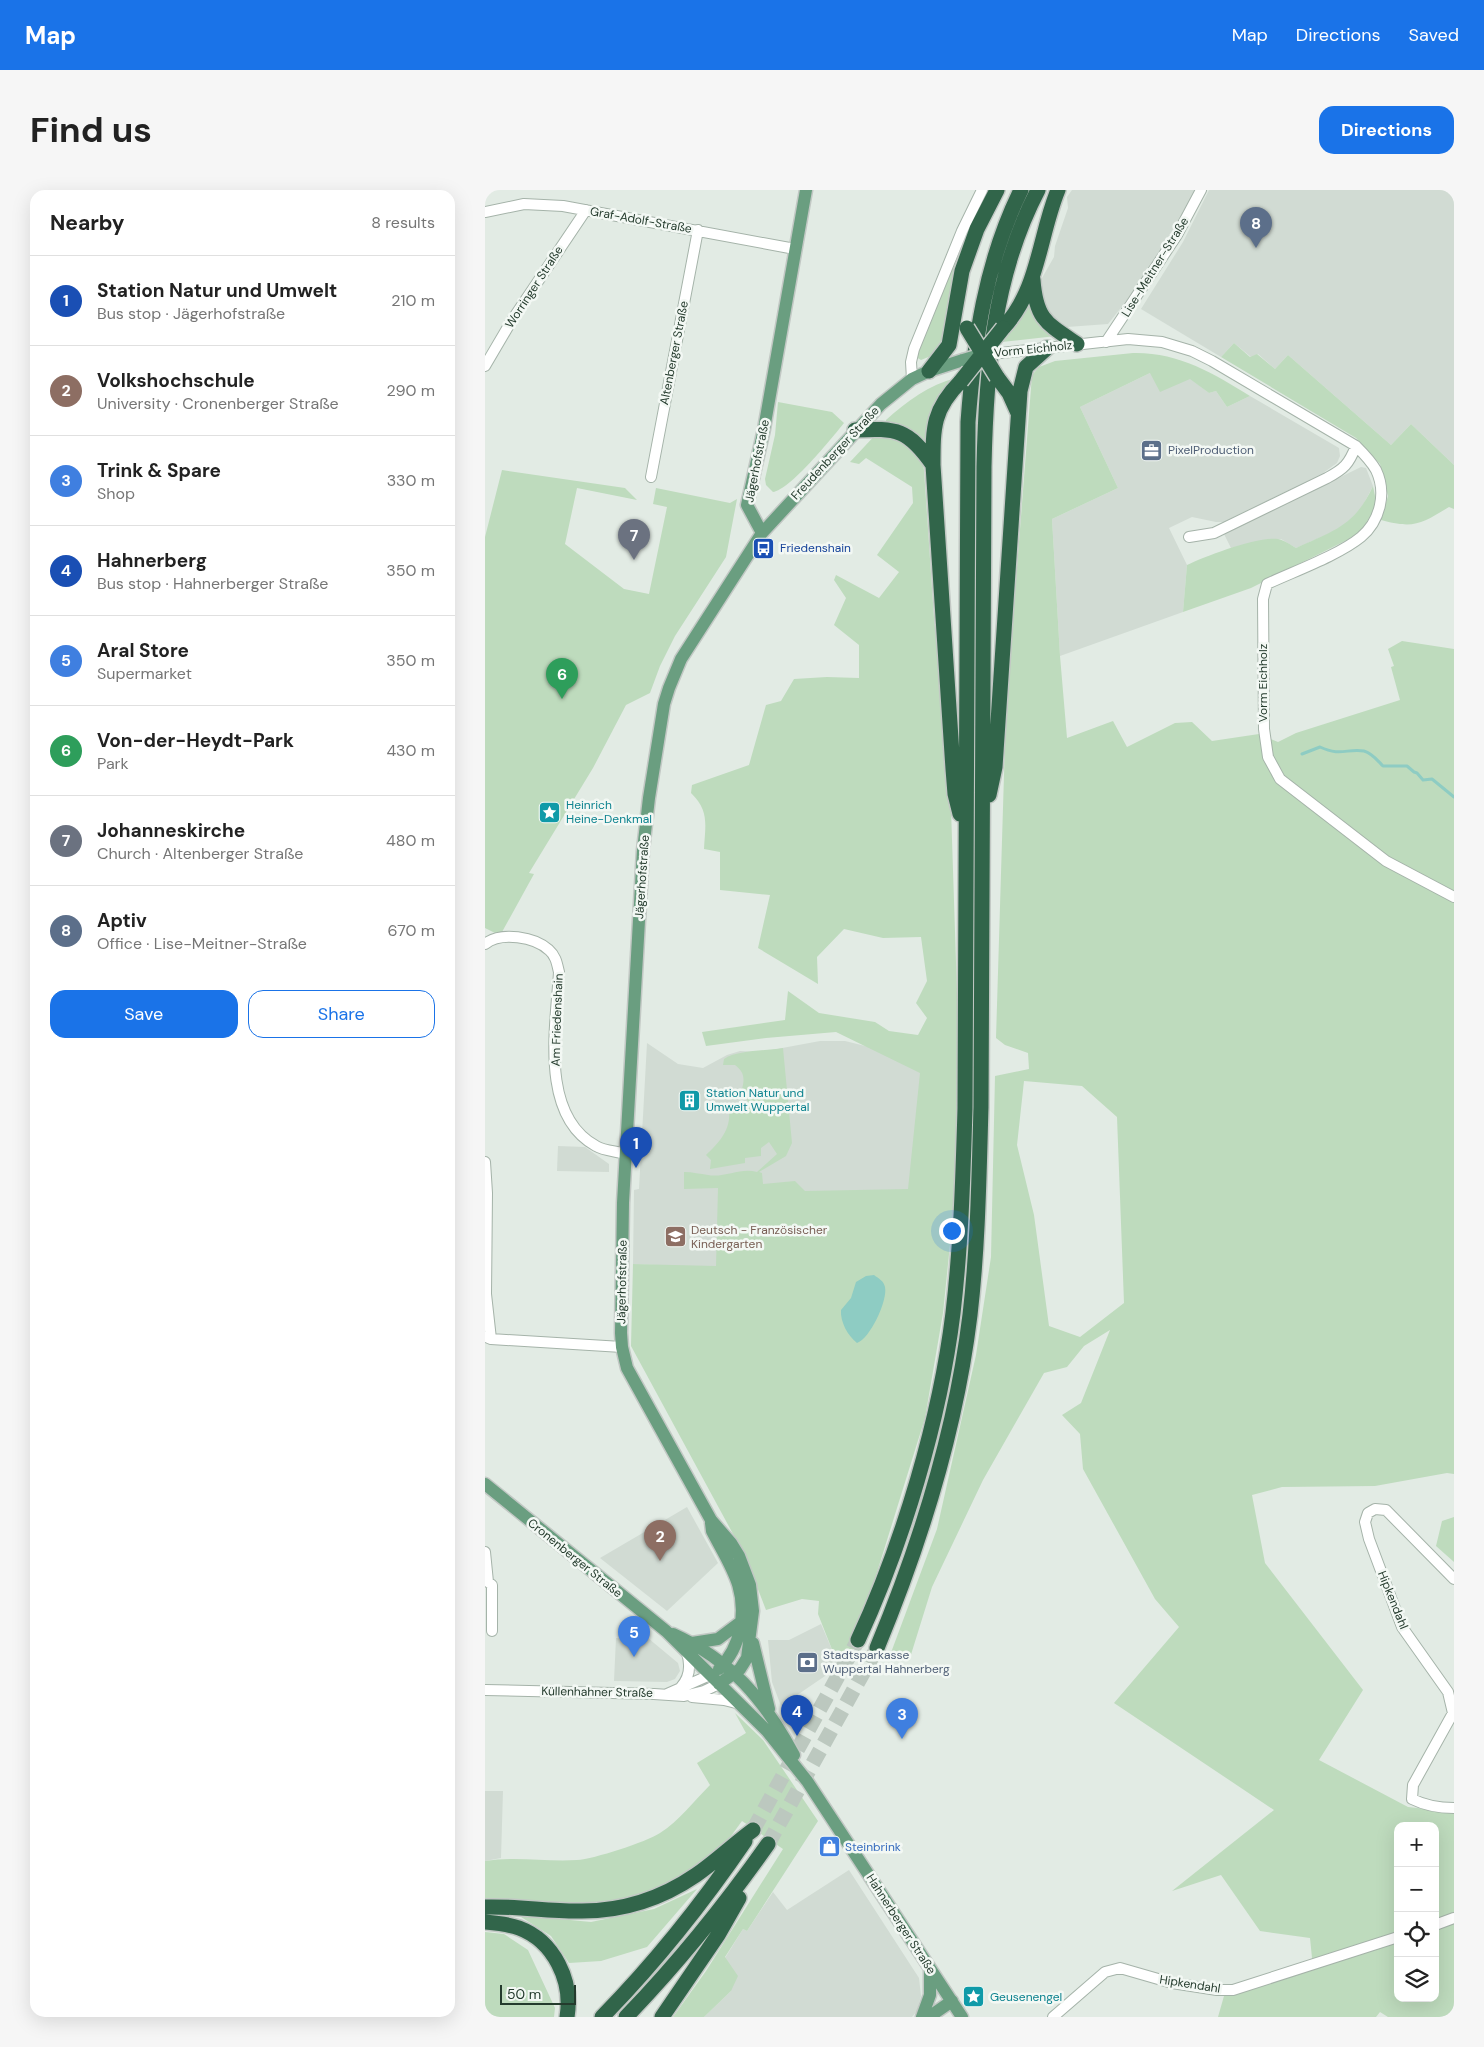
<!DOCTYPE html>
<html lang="en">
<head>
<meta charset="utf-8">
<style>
	body { margin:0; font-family:"DM Sans",sans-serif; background:#f6f6f6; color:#222 }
	.controls { position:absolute; right:15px; bottom:15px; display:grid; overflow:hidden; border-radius:10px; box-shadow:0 5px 20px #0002 }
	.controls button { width:45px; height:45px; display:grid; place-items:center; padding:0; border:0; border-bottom:1px solid #e0e0e0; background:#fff; color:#222; font:25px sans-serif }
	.scale { position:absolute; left:15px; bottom:12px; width:76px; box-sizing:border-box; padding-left:5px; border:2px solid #243b2d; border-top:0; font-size:14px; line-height:18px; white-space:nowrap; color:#243b2d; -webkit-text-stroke:4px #f3f8f4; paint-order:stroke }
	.you { position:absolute; left:466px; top:1040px; width:18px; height:18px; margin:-12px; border:4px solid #fff; border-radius:50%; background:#1a73e8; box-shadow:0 0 0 8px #1a73e833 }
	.badge { display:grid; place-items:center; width:32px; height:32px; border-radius:50%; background:#1a73e8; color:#fff; font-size:16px; font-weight:700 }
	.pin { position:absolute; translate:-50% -41px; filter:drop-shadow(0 1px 2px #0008) }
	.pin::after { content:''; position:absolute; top:26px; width:18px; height:15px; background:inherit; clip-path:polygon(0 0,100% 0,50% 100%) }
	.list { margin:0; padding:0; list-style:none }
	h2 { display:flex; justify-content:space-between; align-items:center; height:65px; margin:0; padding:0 20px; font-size:21px }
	h2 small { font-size:16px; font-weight:400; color:#767676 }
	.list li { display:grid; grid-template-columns:32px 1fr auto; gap:15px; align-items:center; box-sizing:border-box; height:90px; padding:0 20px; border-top:1px solid #e0e0e0 }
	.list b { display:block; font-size:19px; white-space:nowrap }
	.list p { margin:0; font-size:16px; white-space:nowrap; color:#767676 }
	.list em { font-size:16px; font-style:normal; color:#767676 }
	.actions { display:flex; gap:10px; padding:15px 20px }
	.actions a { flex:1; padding:11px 0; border:1px solid #1a73e8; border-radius:15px; text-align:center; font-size:18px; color:#1a73e8 }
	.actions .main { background:#1a73e8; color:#fff }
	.icon { flex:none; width:28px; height:28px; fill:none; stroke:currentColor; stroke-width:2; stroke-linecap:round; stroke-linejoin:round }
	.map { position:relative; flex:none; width:969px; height:1827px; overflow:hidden; border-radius:15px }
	header { display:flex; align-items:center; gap:30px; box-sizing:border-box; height:70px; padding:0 25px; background:#1a73e8; color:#fff }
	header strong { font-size:24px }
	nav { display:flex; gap:28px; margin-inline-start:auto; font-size:18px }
	.intro { display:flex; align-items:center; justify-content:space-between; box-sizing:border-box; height:120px; padding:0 30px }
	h1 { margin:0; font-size:35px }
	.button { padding:12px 22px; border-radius:15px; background:#1a73e8; color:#fff; font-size:18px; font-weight:700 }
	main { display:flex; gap:30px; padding:0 30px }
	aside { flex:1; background:#fff; border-radius:15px; box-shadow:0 5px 20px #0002 }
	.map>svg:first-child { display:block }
	.built { fill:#d1dbd3 }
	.green { fill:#bedbbd; fill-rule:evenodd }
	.water { fill:#8eccc3 }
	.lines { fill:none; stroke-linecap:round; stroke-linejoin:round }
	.stream { stroke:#8eccc3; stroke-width:3 }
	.highway-tunnel { stroke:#bcc8bf; stroke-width:15; stroke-dasharray:15 8; stroke-linecap:butt }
	.minor-casing { stroke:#a5b3a9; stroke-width:12 }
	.major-casing { stroke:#c2c8c4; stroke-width:15 }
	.highway-casing { stroke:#c2c8c4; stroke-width:18 }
	.minor { stroke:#fff; stroke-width:10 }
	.major { stroke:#6a9e80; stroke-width:12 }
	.highway { stroke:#31654a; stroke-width:15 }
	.minor-bridge-casing { stroke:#a5b3a9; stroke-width:12; stroke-linecap:butt }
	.major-bridge-casing { stroke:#c2c8c4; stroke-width:15; stroke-linecap:butt }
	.highway-bridge-casing { stroke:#c2c8c4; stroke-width:18; stroke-linecap:butt }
	.minor-bridge { stroke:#fff; stroke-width:10 }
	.major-bridge { stroke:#6a9e80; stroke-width:12 }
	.highway-bridge { stroke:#31654a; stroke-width:15 }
	.labels { text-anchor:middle; stroke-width:5; stroke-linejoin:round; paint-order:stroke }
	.street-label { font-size:12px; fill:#243b2d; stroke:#f3f8f4 }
	.service-label { font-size:12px; fill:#4e5e75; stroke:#f3f8f4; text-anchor:start }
	.transit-label { font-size:12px; fill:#164399; stroke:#f3f8f4; text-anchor:start }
	.culture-label { font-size:12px; fill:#0d838f; stroke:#f3f8f4; text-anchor:start }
	.education-label { font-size:12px; fill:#785e54; stroke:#f3f8f4; text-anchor:start }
	.shop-label { font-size:12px; fill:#366cbe; stroke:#f3f8f4; text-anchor:start }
</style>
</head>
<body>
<header>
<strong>Map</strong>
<nav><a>Map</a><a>Directions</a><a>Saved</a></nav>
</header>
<div class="intro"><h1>Find us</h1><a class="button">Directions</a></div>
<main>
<aside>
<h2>Nearby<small>8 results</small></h2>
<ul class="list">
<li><span class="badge" style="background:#1a4fb4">1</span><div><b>Station Natur und Umwelt</b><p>Bus stop · Jägerhofstraße</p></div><em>210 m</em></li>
<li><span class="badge" style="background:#8d6e63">2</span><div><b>Volkshochschule</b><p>University · Cronenberger Straße</p></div><em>290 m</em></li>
<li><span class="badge" style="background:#3f7fe0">3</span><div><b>Trink &amp; Spare</b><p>Shop</p></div><em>330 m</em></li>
<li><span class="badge" style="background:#1a4fb4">4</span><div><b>Hahnerberg</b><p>Bus stop · Hahnerberger Straße</p></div><em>350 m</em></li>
<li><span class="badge" style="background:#3f7fe0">5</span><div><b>Aral Store</b><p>Supermarket</p></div><em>350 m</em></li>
<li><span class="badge" style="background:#2e9e5b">6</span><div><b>Von-der-Heydt-Park</b><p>Park</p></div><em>430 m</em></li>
<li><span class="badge" style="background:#6b7280">7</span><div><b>Johanneskirche</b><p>Church · Altenberger Straße</p></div><em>480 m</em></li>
<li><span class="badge" style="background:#5c6f8a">8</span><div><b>Aptiv</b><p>Office · Lise-Meitner-Straße</p></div><em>670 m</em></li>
</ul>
<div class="actions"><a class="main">Save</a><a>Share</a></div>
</aside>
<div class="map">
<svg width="969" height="1827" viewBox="0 0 969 1827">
	<rect width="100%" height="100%" fill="#e2ebe4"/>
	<path class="built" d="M587,0h124l-18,35 -39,60 -31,39 -41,3 -17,-14 -7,-13 -1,-22 12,-21 1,-11 13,-38 -1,-11z
		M724,0h245v275l-43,-41 -20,21 -103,-90 -13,14 -17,-15 -7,3 -17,-14 -13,14 -80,-48 42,-67z
		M665,183l40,5 19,15 7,-2 11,16 23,-11 89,52 1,8 -3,7 -14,10 -99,49h-8l-24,-5 -23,11 18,37 -4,47 -123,44 -8,-137 66,-31 -38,-81z
		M876,277l5,1 7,18 -12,23 -19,19 -46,20 -15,-9h-11l-39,9 -7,-14z
		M335,851h25l97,24 -18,305 -267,-105 -24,-1 1,-74 5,-1 8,-146 31,21 25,4 24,-13 13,-4 20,1z
		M73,956l27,1 24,17v8l-52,-1z
		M202,1317l31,56 -51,48 -67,-53z
		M336,1434l12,28 17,7 -69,47 -9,-24 -4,-42h21z
		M151,1438l42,35 2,8 -5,8 -8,3 -53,-1 2,-43 11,1z
		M0,1601h18l-2,67 -16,3z
		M364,1680l70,108 2,18 -4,15 -5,6h-208l27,-26 -6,-33 18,-29 4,2 26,-39 14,18z"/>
	<path class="green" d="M474,60h4l-18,90 -9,14 -15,6 -5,-3z
		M545,109l26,37 -54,6 1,-7z
		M749,153l16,14 7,-3 18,15 13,-14 103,90 20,-21 43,41v44l-5,-2c-28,17 -35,22 -68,13l7,-24 -8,-32 -24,-26 -135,-81z
		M648,163c45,-1 80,20 117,43l-23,11 -11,-16 -7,2 -19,-14 -30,13 -10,-19 -70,34 38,81 -66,31 8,137 7,82 46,-17 14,26 48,-24 17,-1 20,19 47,-7 19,8 18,-9 104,-33 -9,-33 3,-1 -6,-17 14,-8 52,8v825l-7,-1 -72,13 -93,1 -30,8 13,68 98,127 -44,70 89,47 46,5v205h-66l-8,-5 -4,5h-158l6,-21 89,-28 -3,-30 -50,-7 -39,-56 -49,16 102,-81 -160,-107 65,-76 -24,-28 -72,-130 -3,-35 -18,-19 19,-12 29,-73 -26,16 -17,21 -23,6 -61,107 -51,107 -23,74 -20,-3 48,-129 39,-174 15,-98 4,-181 34,-7 -1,-16 -23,-8 -9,-7 10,-329 26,-334 7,-8 16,-6zM539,891l58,5 35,31 7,186 -44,34 -31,-11 -15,-111 -17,-70zM913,1636h37v172h-37z
		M471,188l-28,68 -28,-21 -14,-3v-2c21,-19 43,-35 70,-42z
		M293,212l54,10 12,11c-12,15 -54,67 -71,69l-7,-7 -1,-6 10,-44z
		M394,241l29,9 15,24 1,6 10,148 16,160 9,276 -2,122 -14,137 -18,105 -75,241 -17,-7 -15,-38 1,-13 -17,-2 -36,11 -21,-54 -114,-210 2,-82 83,2 2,-78 -34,1v-17c9,0 16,2 24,3 17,3 33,-8 49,-3l20,-18 -8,-12 -8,6v8l-16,2v5l-35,6 1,-9 -5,-5c13,-12 25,-25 23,-44l10,-1 9,-7 -2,-9 -4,-5c3,-11 2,-17 -7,-24h-12l1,-6c13,-9 42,-8 59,-11l9,95 -6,13 -27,16 3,1 1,11 32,-3 10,10 103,-2 12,-116 -84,-41 -70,6 -60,8 -4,-14 83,-12 3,-29 31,22 56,9 14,9 29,4 9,-17 -11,-15 11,-22 -6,-44 -38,1 -39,-9 -27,28 1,27 -60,-36 12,-53 -50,-5v-38l-16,-3c1,-23 6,-38 -13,-56l1,-8 57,-20 17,-60 15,-4 13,-22 33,-2 32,1v-33l-25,-20 12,-27 -12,-18 2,-5 43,23 20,-26 -22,-17 36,-52 -1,-16 -46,-29 -7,6 -9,-2z
		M17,280l123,18 12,12 -60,-12 -12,56 59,45 25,5 18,-87 -14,-3 3,-16 74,15 7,-4 -11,58 -51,79 -15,30 -10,27 -24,12 -33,63 -64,105 5,1 -32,58 -7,1 -10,-5v-391z
		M888,296l3,15 -4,12 -10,17 -15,10 -96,48 -68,24 4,-47c19,-9 71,-29 91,-26 6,1 13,6 18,9 37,-17 59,-22 77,-62z
		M969,1327v45l-18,-16 6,-25z
		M250,1523l28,27 55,81 -71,110 -4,-2 -18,28 13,19 -7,15 -27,26h-31l33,-46 77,-122 -41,-28 -19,26 -16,14 -47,30 -49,13 -126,-2v-41c31,-5 61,1 92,-1 17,-1 69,-18 83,-27 19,-12 34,-32 50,-48l-13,-22 49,-30z
		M212,1699l-50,58 -46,14 -32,2 -18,-27 -33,-21 73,7 63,-13z
		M0,1742l19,2 24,16 27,58 -1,9h-69z"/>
	<path class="water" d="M389,1085c4,3 10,6 11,12 3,13 -15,52 -28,56 -9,-7 -17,-21 -16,-33l10,-12 5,-16 10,-6z"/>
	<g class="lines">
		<path class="stream" d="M817,564l18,-7c21,10 27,1 44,4 8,2 14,10 19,15h24l7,6 3,1 6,7 9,-1 22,18"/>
		<path class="highway-tunnel" d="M268,1640l105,-190
			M283,1654l109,-196"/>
		<defs>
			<path id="minor" d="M0,22l39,-8 39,2 232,43
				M621,152l71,-107 24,-45
				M516,163l127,-14 34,3 30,9 20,10 144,85c7,7 15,15 20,24 11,23 4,51 -15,67 -22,18 -66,34 -94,47l-4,15 1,130 4,28 12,22 106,82 68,36
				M0,176l27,-46 74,-110
				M427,189l-1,-17 3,-13 48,-118 20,-41
				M166,287l47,-247
				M704,347l25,-4 113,-55c17,-9 22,-14 29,-32
				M0,754c16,-13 50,-7 64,6 7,6 8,14 10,22 -3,53 -20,143 37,174 8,5 20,5 30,8
				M0,972l2,31 -1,101 5,45
				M1,1147l5,2 131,8
				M0,1362l3,30 4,3v46
				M969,1389l-68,-69 -11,-1 -7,4 -3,9 4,17 33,88 46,65 5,21 -40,72 -1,14c14,7 27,9 42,9
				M196,1497c9,-10 10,-21 6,-34
				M0,1500l169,4 30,2 20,-5 15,-7
				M182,1504l43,-19
				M207,1507l32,3 16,4
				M950,1735l19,-7
				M568,1827l52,-45 15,-4 52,15 45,7h16l165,-53"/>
			<path id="major" d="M277,343l-15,-28 17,-76 42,-239
				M0,1294l181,147 101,100 40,50 155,236
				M226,1333l1,8c18,35 36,57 28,98 -3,16 -10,29 -21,40
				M188,1444c58,26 91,65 121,121
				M207,1453l26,-4 24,-18
				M268,1453l16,66
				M234,1494l21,-15 7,-11 6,-47 -3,-26 -11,-29 -8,-13 -20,-23 -84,-152 -5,-21 -1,-14 2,-130 20,-353 6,-52 15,-94 5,-16 12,-29 81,-126 119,-129 31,-25 17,-8 34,-11
				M437,1827l8,-22v-25
				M444,1827l23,-16"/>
			<path id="highway" d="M548,90c3,39 13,43 44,64
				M518,138c36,-38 36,-92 55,-138
				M444,181l20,-26 13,-74 15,-42 20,-39
				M512,187l12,16 9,20
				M370,240c42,-2 53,-1 78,35
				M504,605l6,-28 25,-376 6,-24 21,-19
				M475,624l-5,-20 -2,-25 -20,-304c0,-38 0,-56 28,-84
				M373,1450c45,-97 82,-221 95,-327 8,-68 10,-136 12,-204l3,-687c6,-80 17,-159 53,-232
				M392,1458c44,-106 79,-218 93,-333 8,-69 9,-139 11,-208l3,-640c2,-95 9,-191 54,-277
				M0,1717c31,-1 61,4 92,4 43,1 84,-12 119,-36 19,-13 38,-31 57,-45
				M0,1732c12,1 23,2 34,6 35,13 54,53 48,89
				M117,1827c53,-54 100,-113 143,-176
				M141,1827c52,-54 99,-112 142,-173
				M177,1827l56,-82 21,-37"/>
		</defs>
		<use href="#minor" class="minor-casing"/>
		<use href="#major" class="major-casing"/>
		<use href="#highway" class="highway-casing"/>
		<use href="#minor" class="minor"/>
		<use href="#major" class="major"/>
		<use href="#highway" class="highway"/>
		<defs>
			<path id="minor-bridge" d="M498,164l18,-1"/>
			<path id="major-bridge" d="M478,170l20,-6"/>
			<path id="highway-bridge" d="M482,138l30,49
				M476,191l42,-53"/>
		</defs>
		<use href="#minor-bridge" class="minor-bridge-casing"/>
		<use href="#major-bridge" class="major-bridge-casing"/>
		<use href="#highway-bridge" class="highway-bridge-casing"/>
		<use href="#minor-bridge" class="minor-bridge"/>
		<use href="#major-bridge" class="major-bridge"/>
		<use href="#highway-bridge" class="highway-bridge"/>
	</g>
	<defs>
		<symbol id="office-square" viewBox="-11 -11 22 22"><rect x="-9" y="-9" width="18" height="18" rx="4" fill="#5c6f8a" stroke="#f3f8f4"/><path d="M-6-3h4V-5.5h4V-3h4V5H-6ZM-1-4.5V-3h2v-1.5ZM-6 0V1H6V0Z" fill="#fff"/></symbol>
		<symbol id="bus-square" viewBox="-11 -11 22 22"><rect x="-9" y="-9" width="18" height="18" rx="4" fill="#1a4fb4" stroke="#f3f8f4"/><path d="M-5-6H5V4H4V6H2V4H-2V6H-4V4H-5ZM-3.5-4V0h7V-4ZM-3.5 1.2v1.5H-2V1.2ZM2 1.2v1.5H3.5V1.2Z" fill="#fff"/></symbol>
		<symbol id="sight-square" viewBox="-11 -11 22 22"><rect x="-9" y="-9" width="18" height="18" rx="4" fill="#0f9aa8" stroke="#f3f8f4"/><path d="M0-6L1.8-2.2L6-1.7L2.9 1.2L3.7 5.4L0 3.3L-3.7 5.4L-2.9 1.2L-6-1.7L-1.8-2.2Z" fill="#fff"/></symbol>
		<symbol id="building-square" viewBox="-11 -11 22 22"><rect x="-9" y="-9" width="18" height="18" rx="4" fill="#0f9aa8" stroke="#f3f8f4"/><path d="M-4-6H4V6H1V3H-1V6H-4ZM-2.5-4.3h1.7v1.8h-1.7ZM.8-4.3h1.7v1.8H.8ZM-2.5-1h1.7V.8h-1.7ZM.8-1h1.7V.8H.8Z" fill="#fff"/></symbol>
		<symbol id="school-square" viewBox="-11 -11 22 22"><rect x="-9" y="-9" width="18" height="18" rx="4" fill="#8d6e63" stroke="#f3f8f4"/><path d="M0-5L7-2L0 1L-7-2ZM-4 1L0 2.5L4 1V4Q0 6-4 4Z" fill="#fff"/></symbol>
		<symbol id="bank-square" viewBox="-11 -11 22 22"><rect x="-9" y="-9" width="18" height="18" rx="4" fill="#5c6f8a" stroke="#f3f8f4"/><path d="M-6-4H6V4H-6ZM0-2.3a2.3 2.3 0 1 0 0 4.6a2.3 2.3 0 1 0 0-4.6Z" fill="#fff"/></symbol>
		<symbol id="shop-square" viewBox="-11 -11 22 22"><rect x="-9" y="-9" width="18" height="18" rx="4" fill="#3f7fe0" stroke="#f3f8f4"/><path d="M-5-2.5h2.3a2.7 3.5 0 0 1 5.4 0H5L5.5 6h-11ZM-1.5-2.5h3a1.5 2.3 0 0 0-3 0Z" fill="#fff"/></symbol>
	</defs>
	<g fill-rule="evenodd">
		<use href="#office-square" x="654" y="248" width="25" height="25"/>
		<use href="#bus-square" x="266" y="346" width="25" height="25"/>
		<use href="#sight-square" x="52" y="610" width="25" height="25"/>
		<use href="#building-square" x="192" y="898" width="25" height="25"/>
		<use href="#school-square" x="178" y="1034" width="25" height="25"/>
		<use href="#bank-square" x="310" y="1460" width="25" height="25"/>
		<use href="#shop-square" x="332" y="1644" width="25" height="25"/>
		<use href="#sight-square" x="476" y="1794" width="25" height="25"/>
	</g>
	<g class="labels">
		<g class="street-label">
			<text transform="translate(156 30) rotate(10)" y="4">Graf-Adolf-Straße</text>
			<text transform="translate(670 77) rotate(-58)" y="4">Lise-Meitner-Straße</text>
			<text transform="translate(49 97) rotate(-57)" y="4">Worringer Straße</text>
			<text transform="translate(548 159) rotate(-6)" y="4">Vorm Eichholz</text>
			<text transform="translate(189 163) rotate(-79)" y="4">Altenberger Straße</text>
			<text transform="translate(350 263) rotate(-47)" y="4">Freudenberger Straße</text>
			<text transform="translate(272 271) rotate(-79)" y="4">Jägerhofstraße</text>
			<text transform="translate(778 493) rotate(-90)" y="4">Vorm Eichholz</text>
			<text transform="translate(157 687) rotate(-86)" y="4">Jägerhofstraße</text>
			<text transform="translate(72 830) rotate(-88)" y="4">Am Friedenshain</text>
			<text transform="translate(137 1092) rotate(-89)" y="4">Jägerhofstraße</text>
			<text transform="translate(90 1368) rotate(39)" y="4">Cronenberger Straße</text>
			<text transform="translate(908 1410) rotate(68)" y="4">Hipkendahl</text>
			<text transform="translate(112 1502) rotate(1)" y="4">Küllenhahner Straße</text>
			<text transform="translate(416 1734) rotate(57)" y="4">Hahnerberger Straße</text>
			<text transform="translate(705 1794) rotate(9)" y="4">Hipkendahl</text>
		</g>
		<g class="service-label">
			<text x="683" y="264">PixelProduction</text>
			<text x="338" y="1469">Stadtsparkasse<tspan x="338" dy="14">Wuppertal Hahnerberg</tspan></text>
		</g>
		<g class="transit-label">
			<text x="295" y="362">Friedenshain</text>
		</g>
		<g class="culture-label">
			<text x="81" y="619">Heinrich<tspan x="81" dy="14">Heine-Denkmal</tspan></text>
			<text x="221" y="907">Station Natur und<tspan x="221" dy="14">Umwelt Wuppertal</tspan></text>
			<text x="505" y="1811">Geusenengel</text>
		</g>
		<g class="education-label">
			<text x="206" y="1044">Deutsch - Französischer<tspan x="206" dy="14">Kindergarten</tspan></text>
		</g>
		<g class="shop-label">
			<text x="360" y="1661">Steinbrink</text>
		</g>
	</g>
</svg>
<div class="controls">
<button>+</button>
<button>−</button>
<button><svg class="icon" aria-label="locate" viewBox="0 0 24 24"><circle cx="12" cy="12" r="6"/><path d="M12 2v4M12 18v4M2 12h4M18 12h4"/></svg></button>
<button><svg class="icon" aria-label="layers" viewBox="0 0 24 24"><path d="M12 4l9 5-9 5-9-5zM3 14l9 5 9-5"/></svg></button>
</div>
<div class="scale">50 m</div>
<div class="you"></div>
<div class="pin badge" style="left:151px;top:978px;background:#1a4fb4">1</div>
<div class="pin badge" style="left:175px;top:1371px;background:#8d6e63">2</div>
<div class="pin badge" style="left:417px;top:1549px;background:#3f7fe0">3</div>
<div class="pin badge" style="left:312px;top:1546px;background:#1a4fb4">4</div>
<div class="pin badge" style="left:149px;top:1467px;background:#3f7fe0">5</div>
<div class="pin badge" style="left:77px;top:509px;background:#2e9e5b">6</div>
<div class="pin badge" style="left:149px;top:370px;background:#6b7280">7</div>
<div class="pin badge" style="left:771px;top:58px;background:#5c6f8a">8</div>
</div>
</main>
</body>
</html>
